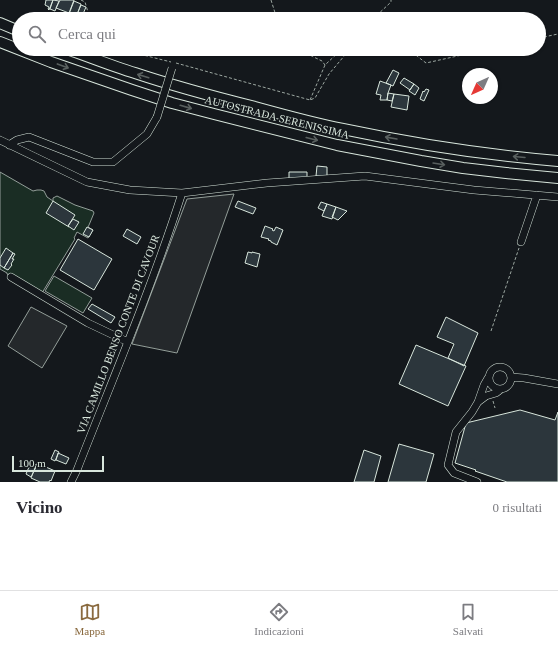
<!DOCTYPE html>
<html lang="it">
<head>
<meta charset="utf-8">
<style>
	body { margin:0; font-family:Georgia,serif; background:#f2f2f3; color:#2b2b33 }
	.compass { position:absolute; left:462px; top:68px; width:36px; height:36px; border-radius:50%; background:#fff; box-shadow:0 1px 3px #0004; rotate:225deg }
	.scale { position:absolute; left:12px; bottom:10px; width:92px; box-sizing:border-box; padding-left:4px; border:2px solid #d8e6dc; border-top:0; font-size:11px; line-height:14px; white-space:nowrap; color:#d8e6dc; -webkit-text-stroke:3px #14181c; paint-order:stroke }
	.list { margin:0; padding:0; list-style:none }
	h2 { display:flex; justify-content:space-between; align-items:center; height:52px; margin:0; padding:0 16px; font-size:17px }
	h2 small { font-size:13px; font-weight:400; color:#7c7c81 }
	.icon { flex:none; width:22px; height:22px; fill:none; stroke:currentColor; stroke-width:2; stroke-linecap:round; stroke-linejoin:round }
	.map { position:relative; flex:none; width:558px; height:482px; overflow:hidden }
	.search { position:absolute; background:#fff; box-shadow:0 1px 3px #0004; left:12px; right:12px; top:12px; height:44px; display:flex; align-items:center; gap:10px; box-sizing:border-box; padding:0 14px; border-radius:22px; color:#7c7c81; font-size:15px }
	.sheet { height:108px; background:#fff }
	nav { display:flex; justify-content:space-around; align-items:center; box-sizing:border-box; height:56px; border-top:1px solid #e1e1e2; background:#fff; font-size:11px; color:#7c7c81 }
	nav a { display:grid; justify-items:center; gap:2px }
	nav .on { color:#8a6a3f }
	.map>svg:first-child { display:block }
	.green { fill:#1a2d24; stroke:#939e99 }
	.parking { fill:#24282b; stroke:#939e99 }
	.building { fill:#2c363c; stroke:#d8e6dc }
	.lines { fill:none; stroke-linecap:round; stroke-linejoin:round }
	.minor-casing { stroke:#d8e6dc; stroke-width:8 }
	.highway-casing { stroke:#d8e6dc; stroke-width:12 }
	.path { stroke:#9da8a2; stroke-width:1; stroke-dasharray:3 2; stroke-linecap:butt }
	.minor { stroke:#14181c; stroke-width:7 }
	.highway { stroke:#14181c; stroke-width:10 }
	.minor-bridge-casing { stroke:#d8e6dc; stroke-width:8; stroke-linecap:butt }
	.minor-bridge { stroke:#14181c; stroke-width:7 }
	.oneway { stroke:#59605f }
	.labels { text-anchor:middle; stroke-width:3; stroke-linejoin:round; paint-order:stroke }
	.street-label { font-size:11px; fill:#d8e6dc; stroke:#14181c }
</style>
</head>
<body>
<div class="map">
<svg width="558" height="482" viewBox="0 0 558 482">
	<rect width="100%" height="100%" fill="#14181c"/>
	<path class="green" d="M0,172l33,19 4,-1h4l3,1 3,6 6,4v-3l4,-2 18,9 18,6 1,2 -5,12 -1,2 5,3 -5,8 -11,-6 -3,6 1,1 -33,54 -19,-9 -16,-10v-1l-7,-4z
		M54,276l38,22 -9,15 -38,-22z"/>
	<path class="parking" d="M234,194l-57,159 -45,-9 55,-145z
		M31,307l36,19 -25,42 -34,-22z"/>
	<path class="building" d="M46,0h7l-4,10 -1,-1 1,-2 -4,-2z
		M53,0l6,1 -4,10 -5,-2z
		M60,0h14l-5,13 -13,-5z
		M74,1l7,3 -3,8 2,1 -1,4 -10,-3z
		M81,5l5,2 -3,7 -5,-2z
		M393,70l6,3 -6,13 -7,-3z
		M404,78l10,6 -4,6 -10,-7z
		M380,81l11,4 -3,8 -1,7h-7l1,-5 -5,-1z
		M414,84l5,4 -4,7 -6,-4z
		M426,89l3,1 -5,11 -4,-2 3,-8 1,1z
		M388,93l6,1 -2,7 -5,-1z
		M394,94l15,2 -2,14 -16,-3z
		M317,166l10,1v10l-11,-1z
		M289,172h18v7h-18z
		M53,201l22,14 -7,11 1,1 -23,-14z
		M238,201l18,7 -3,6 -18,-7z
		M321,202l6,2 -3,7 -6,-3z
		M327,204l9,3 -4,12 -10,-3z
		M336,207l11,4 -9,9 -6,-3z
		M73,219l6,3 -5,8 -6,-4z
		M265,226l8,3 -1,1 2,1 2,-4 7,3 -6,15 -6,-3v-1l-3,-1 1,-1 -8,-2z
		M87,227l6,3 -4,7 -6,-3z
		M127,229l14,8 -4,7 -14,-8z
		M78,239l34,20 -18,31 -34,-20z
		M6,248l7,5 -9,15 -4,-3v-7z
		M248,252l4,1v-1l8,2 -3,13 -12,-4z
		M13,253l2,1 -3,5h2l-3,5 1,1 -4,5 -4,-2z
		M92,304l23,13 -4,6 -23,-14z
		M446,317l32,16 -14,33 -16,-8 6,-14 -17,-7z
		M416,345l50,21 -18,40 -49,-22z
		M520,410l35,10 3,-8v70h-51l-32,-11 1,-1 -21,-7 11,-40z
		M399,444l35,10 -8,28h-38z
		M55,450l4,2 -4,9 -4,-2z
		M364,450l17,6 -7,26h-20z
		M58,453l11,5 -3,6 -10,-4z
		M33,462l1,1v1l3,1 -6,12 -5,-3 3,-7 1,1z
		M37,463l18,8 -4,10 -1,-1 -1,2h-9l-9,-4z"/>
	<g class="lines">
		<defs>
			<path id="minor" d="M0,140l87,42 43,8 52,3 85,-10 98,-7 109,14 84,7
				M9,145l8,-5 12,-3 64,25h20l34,-28 10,-17
				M521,242l16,-47
				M11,277l77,46 40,19
				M489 378a11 11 0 1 1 22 0a11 11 0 1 1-22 0Z
				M511,377l13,1 34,6
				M478,402l8,-6 10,-3 4,-3
				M71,482l6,-12c36,-92 75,-183 105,-277
				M477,482l-23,-9 -6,-8 8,-33 16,-20 6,-10 6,-17 4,-7"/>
			<path id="highway" d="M0,23l19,8
				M0,42l51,20 81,28 40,13 42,11 123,31 84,16 42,7 43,5 52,5
				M67,49c23,8 45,17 68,24 39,13 80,24 120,34 29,8 58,16 88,22 71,15 143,26 215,32"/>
		</defs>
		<use href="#minor" class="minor-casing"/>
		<use href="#highway" class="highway-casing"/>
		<path class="path" d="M81,0l4,2 5,17
			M271,0l6,19
			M373,19l18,-17v-2
			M539,38l19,-4
			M126,49l13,5 32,8
			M297,49l25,12 3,4
			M408,49l18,14 63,-14
			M176,63l134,37 5,-2 14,-24 16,-19 8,-3 11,-3
			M310,100l15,-35 17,-16
			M491,331l28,-83
			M493,401l2,7"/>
		<use href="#minor" class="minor"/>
		<use href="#highway" class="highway"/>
		<defs>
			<path id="minor-bridge" d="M157,117l15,-49"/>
		</defs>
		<use href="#minor-bridge" class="minor-bridge-casing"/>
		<use href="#minor-bridge" class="minor-bridge"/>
	</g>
	<defs><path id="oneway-shaft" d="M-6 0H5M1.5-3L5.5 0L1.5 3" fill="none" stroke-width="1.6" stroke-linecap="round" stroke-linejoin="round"/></defs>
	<g class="oneway">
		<use href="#oneway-shaft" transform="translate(63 66) rotate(20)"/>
		<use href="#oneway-shaft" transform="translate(143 76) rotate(-163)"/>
		<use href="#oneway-shaft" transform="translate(186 107) rotate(16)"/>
		<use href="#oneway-shaft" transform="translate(391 138) rotate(-170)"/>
		<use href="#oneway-shaft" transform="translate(312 139) rotate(14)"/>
		<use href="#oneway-shaft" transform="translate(519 157) rotate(-175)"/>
		<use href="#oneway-shaft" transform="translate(439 164) rotate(9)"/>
	</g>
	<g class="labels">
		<g class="street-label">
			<text transform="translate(277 117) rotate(14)" y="4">AUTOSTRADA SERENISSIMA</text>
			<text transform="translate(118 334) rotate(-69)" y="4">VIA CAMILLO BENSO CONTE DI CAVOUR</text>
		</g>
	</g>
</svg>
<svg class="compass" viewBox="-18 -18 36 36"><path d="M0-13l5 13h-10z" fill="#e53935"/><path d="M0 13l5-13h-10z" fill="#7c7c81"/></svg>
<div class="scale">100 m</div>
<div class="search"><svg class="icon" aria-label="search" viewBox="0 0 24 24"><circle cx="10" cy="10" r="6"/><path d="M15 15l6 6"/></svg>Cerca qui</div>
</div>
<section class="sheet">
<h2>Vicino<small>0 risultati</small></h2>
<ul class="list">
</ul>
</section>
<nav>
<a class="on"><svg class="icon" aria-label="map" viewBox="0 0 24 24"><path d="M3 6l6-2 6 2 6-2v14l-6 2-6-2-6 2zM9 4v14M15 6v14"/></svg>Mappa</a>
<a><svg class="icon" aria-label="directions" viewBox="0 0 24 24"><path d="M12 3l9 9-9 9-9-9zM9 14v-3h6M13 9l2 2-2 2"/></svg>Indicazioni</a>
<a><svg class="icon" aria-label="saved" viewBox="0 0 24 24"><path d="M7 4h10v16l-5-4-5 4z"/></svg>Salvati</a>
</nav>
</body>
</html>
